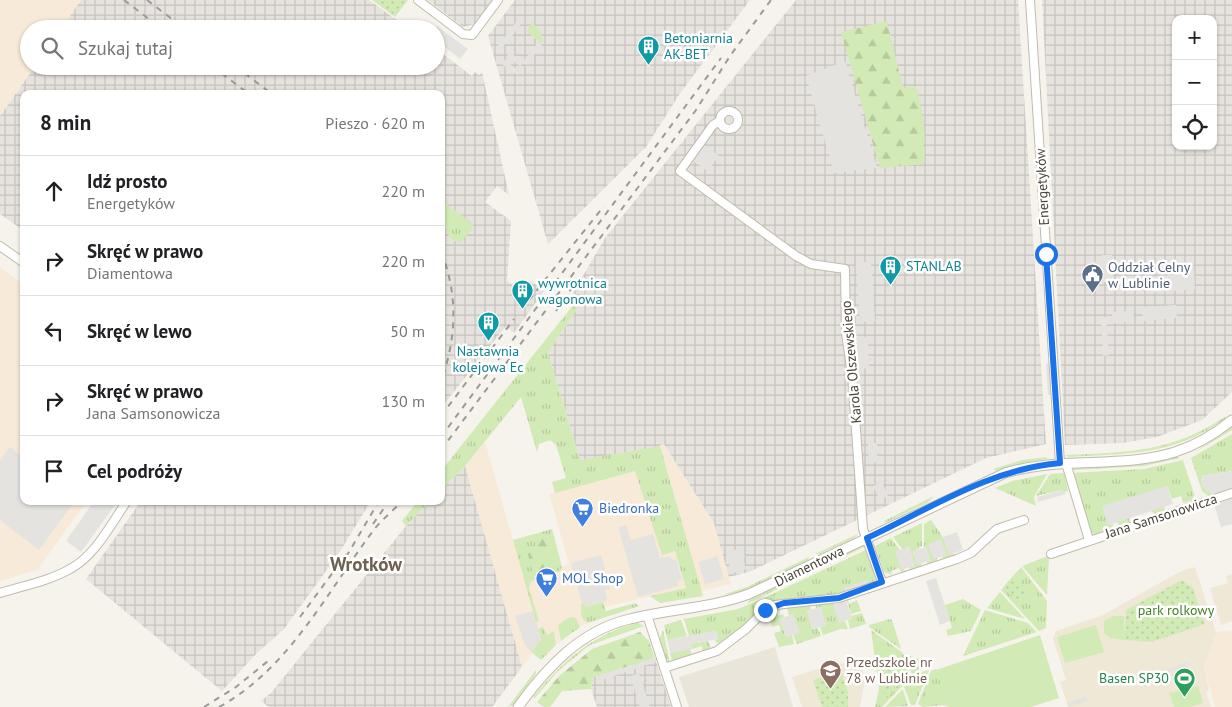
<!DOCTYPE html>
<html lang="pl">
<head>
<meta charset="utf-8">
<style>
	body { margin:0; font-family:"PT Sans",sans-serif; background:#f2f2f2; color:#202124 }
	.controls { position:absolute; right:15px; top:15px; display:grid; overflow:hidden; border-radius:10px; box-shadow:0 1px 4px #0004 }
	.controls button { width:45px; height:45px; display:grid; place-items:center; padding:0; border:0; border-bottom:1px solid #e0e0e0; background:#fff; color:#202124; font:25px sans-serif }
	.stop { position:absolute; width:15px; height:15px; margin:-11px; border:4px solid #1a73e8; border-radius:50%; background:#fff }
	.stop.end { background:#1a73e8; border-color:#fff; box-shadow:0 1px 5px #0008 }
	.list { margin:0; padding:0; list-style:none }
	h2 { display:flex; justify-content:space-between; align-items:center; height:65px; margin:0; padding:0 20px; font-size:21px }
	h2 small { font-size:16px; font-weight:400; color:#757577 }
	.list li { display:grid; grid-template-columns:32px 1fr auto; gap:15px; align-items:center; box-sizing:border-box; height:70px; padding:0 20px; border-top:1px solid #e0e0e0 }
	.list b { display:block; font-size:19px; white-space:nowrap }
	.list p { margin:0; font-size:16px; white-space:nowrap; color:#757577 }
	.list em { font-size:16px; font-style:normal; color:#757577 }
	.icon { flex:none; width:28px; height:28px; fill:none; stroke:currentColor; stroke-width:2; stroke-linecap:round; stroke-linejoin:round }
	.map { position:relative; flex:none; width:1232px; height:707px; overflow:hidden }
	.search { position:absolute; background:#fff; box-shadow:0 1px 4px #0004; left:20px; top:20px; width:425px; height:55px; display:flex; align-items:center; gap:12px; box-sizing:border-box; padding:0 18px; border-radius:28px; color:#757577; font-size:19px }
	.panel { position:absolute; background:#fff; box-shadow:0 1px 4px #0004; left:20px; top:90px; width:425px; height:415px; border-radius:10px }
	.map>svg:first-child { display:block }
	.residential { fill:#eae5da }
	.commercial { fill:#f7ead8 }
	.industrial { fill:url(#industrial-grid); fill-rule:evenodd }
	.education { fill:#efe8d6 }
	.grass { fill:url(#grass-tufts) }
	.forest { fill:url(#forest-firs) }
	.park { fill:url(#park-dots) }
	.pitch { fill:#d2eab5 }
	.parking { fill:#e5e3e0 }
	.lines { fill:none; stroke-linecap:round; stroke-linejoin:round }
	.minor-casing { stroke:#c2bbae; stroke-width:10 }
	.tertiary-casing { stroke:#c2bbae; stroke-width:11 }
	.minor { stroke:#fff; stroke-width:8 }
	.tertiary { stroke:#fff; stroke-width:9 }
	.rail { stroke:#9a9a9a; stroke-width:2; stroke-dasharray:6 6; stroke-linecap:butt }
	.route { stroke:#1a73e8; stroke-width:6 }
	.labels { text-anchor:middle; stroke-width:5; stroke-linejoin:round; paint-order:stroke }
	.culture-label { font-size:14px; fill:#0d838f; stroke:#fff; text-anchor:start }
	.street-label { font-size:14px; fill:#4b4439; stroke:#fff }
	.service-label { font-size:14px; fill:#4e5e75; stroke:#fff; text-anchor:start }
	.shop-label { font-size:14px; fill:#366cbe; stroke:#fff; text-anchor:start }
	.park-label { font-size:14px; fill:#4a7f2a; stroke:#fff }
	.education-label { font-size:14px; fill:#785e54; stroke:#fff; text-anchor:start }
	.leisure-label { font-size:14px; fill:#27864d; stroke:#fff; text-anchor:end }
	.district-label { font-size:19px; font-weight:bold; fill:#6e6250; stroke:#fff }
</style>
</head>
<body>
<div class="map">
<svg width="1232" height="707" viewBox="0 0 1232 707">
	<defs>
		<pattern id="industrial-grid" width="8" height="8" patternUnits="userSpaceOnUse" patternTransform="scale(1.25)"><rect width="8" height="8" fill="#e6e2dd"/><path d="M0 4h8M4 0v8" fill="none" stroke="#c7c3be"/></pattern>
		<pattern id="grass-tufts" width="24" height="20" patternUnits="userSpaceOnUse" patternTransform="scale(1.25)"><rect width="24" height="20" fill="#d2eab5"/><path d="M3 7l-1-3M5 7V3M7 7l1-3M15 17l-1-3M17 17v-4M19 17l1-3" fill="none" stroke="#b6ca9c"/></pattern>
		<pattern id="forest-firs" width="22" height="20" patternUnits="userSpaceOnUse" patternTransform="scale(1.25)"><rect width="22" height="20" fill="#d2eab5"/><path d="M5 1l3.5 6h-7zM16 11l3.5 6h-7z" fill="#b6ca9c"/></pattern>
		<pattern id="park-dots" width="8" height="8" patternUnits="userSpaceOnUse" patternTransform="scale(1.25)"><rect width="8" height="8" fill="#d2eab5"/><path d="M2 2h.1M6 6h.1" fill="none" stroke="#b6ca9c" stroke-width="1.8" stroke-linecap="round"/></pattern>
	</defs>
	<rect width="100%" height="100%" fill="#f6f3ec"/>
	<path class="residential" d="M775,647l18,60h-104l-10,-30z"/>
	<path class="commercial" d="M0,0h81l-20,29h-32v37h5l-34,50z
		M0,267l24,18v216h63l-50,69 -37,11z
		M485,442l40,141 9,-7 10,-3 1,3 24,-13 -20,-69 86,-23 27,83 13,-3 11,37 -103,24 2,9 3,2 -8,4 -4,-9 -18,7 3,16 -5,4 -2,-14 -7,4 -3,-3 -2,8 -20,27 -57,-201z
		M664,444l50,79 17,61 -30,7 -41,-145z
		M1232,630v77h-17l-11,-40 12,-35z"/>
	<path class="industrial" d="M81,0h288l40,29h-348z
		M428,0h66l-19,24 -12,3z
		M515,0h235l-69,92 -35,55 -98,97 -60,-208z
		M796,0h222l28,444 -60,14 -237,114 -20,5 -15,-54 -50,-79 -10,4 -74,12 -32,-108 29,-43 -3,-5 5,-6 -6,-5 32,-55z
		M1042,0h190v392l-30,28 -45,17 -34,6 -58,2zM1176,19h37v127h-37z
		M436,49l36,27 3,-4 4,3 3,-3 27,123 -12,-9 -12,16 26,19 -4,60 8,5 11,-2 5,-3 13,10 -30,42 -8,-7 -65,82v-314h-417v137l-24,-17v-98l35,-50h401z
		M465,466l57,201 -30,40h-223l-8,-6 10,-8 135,-167 24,-25h11v-11z
		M141,501h230l-32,52 -55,76 -27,24 -35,38 -136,-112z
		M655,658l16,49h-74l-6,-18 3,-12z"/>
	<path class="education" d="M1195,567l21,65 -12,35 5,23 -3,2 5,15h-143l-8,-25 6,-2 -13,-41 3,-8 47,-16 78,-44z
		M1232,574v47l-11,4 -11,-37 18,-5 -2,-7z
		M847,663l10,3 9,8 -6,33h-58l-10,-30 38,-12z"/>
	<path class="grass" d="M532,22l8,9 3,10 -2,2 -14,-11z
		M441,200l32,24v4l-12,14 -8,-1c-10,-12 -12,-26 -12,-41z
		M574,304l3,5 -29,43 32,108 80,-14 43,150 -43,7 -10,-7 36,-8 -11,-37 -13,4 -27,-84 -80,22 -3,-11 14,-4 -10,-33 -6,-5 -11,4 -2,8 -16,-55 -56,69 -24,24v-19z
		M1226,416l-2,4c-53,36 -94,33 -155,37l-4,-2c64,-3 106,-2 161,-39z
		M1232,427v3l-40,24z
		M1232,434v37l-30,5 1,12 13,7h-9l-5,-4 -11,-33z
		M1047,457v2l-20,3 -30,9 -4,-2 29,-9z
		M1176,457l4,1 -36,8 -71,4 5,-3 66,-4z
		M1183,460l11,34 -1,6 -10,3 -2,-7 -9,3 -5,-13 -7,22 5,-1 -1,4 -10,3 -3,-3 5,-2 -30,10 4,-1 -1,5 -10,2 -2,-3 5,-2 -13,5 4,-1 -1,4 -17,6 -4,-1 -20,-60 73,-4z
		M1064,473l4,18 -4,1 -3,-2 -25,6 14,-22z
		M1047,474l-13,23 2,9 -41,-18 17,-7z
		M934,496l-7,7 -42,20 -1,-2z
		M418,501h12l-24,25 -4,-5z
		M931,520l12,17 6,17 4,-1 1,2 -9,5 -3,-3 4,-2 -13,4 4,-1v4l-8,3 -3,-3 4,-2 -4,-13 -2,1v-24z
		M922,523v23l-9,6 4,12 4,-1v4l-10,3 -2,-3 5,-1 -5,-19 -7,2 -9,-12z
		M552,529l10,38 -2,4 -15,5 -2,-3 -9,3 1,3 -5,4 -1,5 10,33 -3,1 -23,-82z
		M858,534l-4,4 -34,16h-5z
		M891,538l9,12 -4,1 5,18 3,-1 1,3 -4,1 -2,-4 -8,3 1,4 -8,-3 -9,-26z
		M862,546h4l-119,58 4,-6z
		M868,549l10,29 -10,7 -1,-4 -23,7 2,4 -10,3 -64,8 -8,-5z
		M1048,556l1,1 -2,38 -25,-29z
		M809,557l-1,3c-14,7 -70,38 -83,34l22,-7z
		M1021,567l26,34 -1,27 -7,3 -38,-41z
		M1000,592l25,27 -38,-11z
		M847,597l2,7 8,-4 4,11 -10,3 -4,-13 -5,-1z
		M762,599l8,6 -49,39 -4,-1 -2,-3 3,-1 -2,-8 -27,5 -5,-17 54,-10z
		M963,599l18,11 -10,21 -23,5 -2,-6 6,-2 -7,-23z
		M837,601l-3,3 5,19 6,-2 3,8h-7l-18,6 -3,-8 6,-2 -6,-18 -4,1 -1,-4z
		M603,602l3,9 29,-8 4,3 -51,17c-8,-4 -7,-10 -7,-18l3,-2 2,4z
		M810,604l1,6 -4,1 6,18 5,-1 3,8 -24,8 -4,-9 6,-2 -6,-19 -4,2 -2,-9z
		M775,608l7,1 -5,3 1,4 5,-2 1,3 -4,2 6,18 6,-2 2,9 -15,3 -5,-14 7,-2 -2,-6 -7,2 -4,-15z
		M985,610l43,13 9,9 -74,24z
		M862,613l4,11 -16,5 -2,-9 4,-2 -1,-2z
		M570,617l6,1 4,9 -19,14 -3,-16z
		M890,619l2,1 9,29 -32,-22v-2z
		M681,620l6,16 -19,4 2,13 20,-4 2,8 -20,5 -8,-37z
		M638,623l6,3 -54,19 -32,26 -24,28v-3c28,-34 60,-63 104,-73z
		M543,627l4,8 7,-4 2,14 -15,15 -10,-8 10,-13 -3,-10z
		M663,630l7,33 -5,-2 -7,-18z
		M871,630l32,23 8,24 -29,30h-7l4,-18z
		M708,641l3,7 -9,5v-7l-10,3 -1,-5z
		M906,655l20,6 -13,14h-1z
		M936,669l13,38 -6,-2 -20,2 -5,-3 13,-33z
		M536,670v4l-23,31 -5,2z
		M929,670l-14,35h-4l-7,-18 14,-14z
		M903,690l5,16 -23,1 17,-17z"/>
	<path class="forest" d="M887,21l16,67 13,-2c8,27 10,50 8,78l-44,4 -39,-136z
		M549,536l3,1 4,11 -6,7 1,9 -6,7 -12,2 -5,-19 14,-15z
		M640,632l9,9 6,17 -61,19 -3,12 -29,2 -12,16h-6l-7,-5 22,-26 33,-27z"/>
	<path class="park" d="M372,0h36l-13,17z
		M1013,576l17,18 -11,10 -15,-18z
		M1182,580l11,8 12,36 -53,18 -28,-2 2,-30z
		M899,656h2l7,22 -21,20 -6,-10z
		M841,672l7,20v15h-26l-9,-27z"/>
	<path class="pitch" d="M1113,616h11v24l-14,-2 -6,-5v-12z
		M1096,625l8,27 -39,11 -8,-26z
		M1040,635l19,63 -28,9h-82l-13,-37z
		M1198,686l5,17 -13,4h-16l-5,-14z"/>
	<path class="parking" d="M520,17l4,3 -24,31 -4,-3z
		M437,26l31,23 -8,10 -24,-19 -1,-11z
		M538,42l4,3 -15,20 -4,-2 -3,3 -13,-10 3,-4 13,10z
		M502,58l18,14 -3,3 -18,-13z
		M845,61l32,107 -43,5 -28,-97z
		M703,144l16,12 -12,15 -16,-12z
		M1102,255h10l1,21h-6v6h-15l-1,-4h-4l-1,-22h6l1,6h8z
		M856,262h15l4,59 -15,1z
		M1194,273l1,16 -46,4 -1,-16z
		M1176,305l1,13 -34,3 -1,-14z
		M1133,311l1,11 -21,1 -1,-11z
		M1106,317l3,38 -6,1 -2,-38z
		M868,337l1,31 -14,1 -2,-31z
		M1046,363l5,1 1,31h-4z
		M868,443h9v19h-8z
		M10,447l14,11v43h51l-36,49 -39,-30v-59z
		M1232,471v17l-18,6 -11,-6 -2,-7 2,-1 -1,-4z
		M882,482l6,14 -8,4 -7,-14z
		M1167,486l6,18 -65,21 -6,-19z
		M1062,490l4,4 -28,8 -1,-5z
		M1232,498v26l-11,3 -7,-23z
		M94,501h24l-37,51 -15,-11z
		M626,525l5,15 22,-6 7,24 10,-2 2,4 4,-1 6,21 -5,1 2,5 -41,11 -20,-70z
		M957,532l6,18 -14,5 -6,-18z
		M941,539l5,16 -13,4 -5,-15z
		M741,547l4,9 -2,2 3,11 -14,4 -6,-18z
		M909,547l6,18 -14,5 -6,-19z
		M926,547l4,13 -13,5 -4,-14z
		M601,555l9,34 -5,1 2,10 -21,7 -2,-4 -2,1 -11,-41z
		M717,556l7,23 -19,5 -7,-22z
		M936,578l14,43 -10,4 -14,-44z
		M867,580l1,5 -22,7 -2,-4z
		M846,601l6,17 -13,5 -6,-18z
		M821,607l5,18 -14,4 -5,-18z
		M533,611l8,28 -10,13 -6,-7 -10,-29z
		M793,614l7,19 -14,4 -6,-18z
		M716,631l2,8 -27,5 1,5 -22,4 -2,-13z
		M655,658l1,4 -54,18 -2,-5z
		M1188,662l1,4 -36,11 -1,-3z
		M639,674l11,33h-10l-10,-31z
		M1086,696l2,5 -20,6 -1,-4z"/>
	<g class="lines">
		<defs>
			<path id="minor" d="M418,0l45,34 9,1 26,-35
				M1030,0l30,463
				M720 120a9 9 0 1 1 18 0a9 9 0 1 1-18 0Z
				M720,121l-7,4 -33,46 116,85 15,8 34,5 1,65 6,39 11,156 19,53
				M0,246l24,17
				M1066,463l23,77
				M1051,554l181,-61
				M0,593c23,-7 49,-12 70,-24 25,-13 41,-45 57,-68
				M647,615l30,92
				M664,668l53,-17 29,-22 19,-19 10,-5 64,-7 118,-39 14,-6 26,-24 27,-9"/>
			<path id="tertiary" d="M518,707c28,-39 63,-77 112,-88 39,-10 81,-11 119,-25l256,-121c56,-17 116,-4 170,-21 22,-7 40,-18 57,-32"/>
		</defs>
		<use href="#minor" class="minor-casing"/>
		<use href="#tertiary" class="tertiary-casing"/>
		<use href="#minor" class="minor"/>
		<use href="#tertiary" class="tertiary"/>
		<path class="rail" d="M124,0l38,29
			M147,0l38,29
			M212,66l37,28
			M235,66l37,28
			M441,252c18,44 15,87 0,130
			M529,300l75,-94
			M556,311l19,-28
			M441,416l73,-97
			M441,437l280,-379
			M441,450l255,-340 34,-54 41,-56
			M373,524l16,-23
			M346,557l33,-56
			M300,617l48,-65
			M204,707l32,-20 32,-26
			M219,707c70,-38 108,-115 154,-176 8,-11 20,-20 29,-30"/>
	</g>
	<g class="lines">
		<path class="route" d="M765,610l19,-7 55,-5 43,-16 -15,-44c62,-29 123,-69 193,-75l-14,-209"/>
	</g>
	<defs>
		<symbol id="building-pin" viewBox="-11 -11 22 30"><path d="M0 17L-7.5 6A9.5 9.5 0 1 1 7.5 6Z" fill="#0f9aa8" stroke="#fff"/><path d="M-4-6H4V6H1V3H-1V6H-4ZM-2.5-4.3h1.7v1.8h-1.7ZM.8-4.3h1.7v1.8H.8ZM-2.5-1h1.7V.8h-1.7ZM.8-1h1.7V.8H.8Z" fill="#fff"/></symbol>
		<symbol id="civic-pin" viewBox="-11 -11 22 30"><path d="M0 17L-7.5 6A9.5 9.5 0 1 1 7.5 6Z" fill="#5c6f8a" stroke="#fff"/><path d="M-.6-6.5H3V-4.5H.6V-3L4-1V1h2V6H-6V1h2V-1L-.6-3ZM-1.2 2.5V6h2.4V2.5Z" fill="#fff"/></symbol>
		<symbol id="supermarket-pin" viewBox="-11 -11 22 30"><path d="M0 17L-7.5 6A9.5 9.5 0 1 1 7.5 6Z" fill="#3f7fe0" stroke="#fff"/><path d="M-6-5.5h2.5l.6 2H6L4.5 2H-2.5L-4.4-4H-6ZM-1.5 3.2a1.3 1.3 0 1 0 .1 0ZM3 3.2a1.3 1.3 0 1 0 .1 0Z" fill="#fff"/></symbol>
		<symbol id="school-pin" viewBox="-11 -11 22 30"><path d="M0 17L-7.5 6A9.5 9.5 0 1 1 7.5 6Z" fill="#8d6e63" stroke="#fff"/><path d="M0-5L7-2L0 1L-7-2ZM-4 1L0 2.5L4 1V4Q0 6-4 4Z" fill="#fff"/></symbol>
		<symbol id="stadium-pin" viewBox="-11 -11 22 30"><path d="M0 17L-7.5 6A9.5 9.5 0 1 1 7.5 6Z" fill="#2e9e5b" stroke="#fff"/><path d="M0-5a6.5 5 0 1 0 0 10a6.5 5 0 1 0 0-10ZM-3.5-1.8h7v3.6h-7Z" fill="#fff"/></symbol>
	</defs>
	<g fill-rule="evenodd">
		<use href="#building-pin" x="636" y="34" width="25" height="34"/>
		<use href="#building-pin" x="878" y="254" width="25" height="34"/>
		<use href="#civic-pin" x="1080" y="262" width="25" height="34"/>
		<use href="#building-pin" x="510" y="278" width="25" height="34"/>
		<use href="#building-pin" x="476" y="310" width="25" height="34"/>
		<use href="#supermarket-pin" x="570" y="496" width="25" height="34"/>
		<use href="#supermarket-pin" x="534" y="566" width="25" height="34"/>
		<use href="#school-pin" x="818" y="658" width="25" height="34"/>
		<use href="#stadium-pin" x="1172" y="666" width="25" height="34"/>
	</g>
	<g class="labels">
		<g class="culture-label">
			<text x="664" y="43">Betoniarnia<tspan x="664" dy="16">AK-BET</tspan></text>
			<text x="906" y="271">STANLAB</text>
			<text x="538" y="288">wywrotnica<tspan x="538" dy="16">wagonowa</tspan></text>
			<text x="488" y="356" text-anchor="middle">Nastawnia<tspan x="488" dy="16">kolejowa Ec</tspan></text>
		</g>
		<g class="street-label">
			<text transform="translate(1042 187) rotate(-93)" y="5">Energetyków</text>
			<text transform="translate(851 362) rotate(-95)" y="5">Karola Olszewskiego</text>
			<text transform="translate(1161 516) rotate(-18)" y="5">Jana Samsonowicza</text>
			<text transform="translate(809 566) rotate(-26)" y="5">Diamentowa</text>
		</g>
		<g class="service-label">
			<text x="1108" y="272">Oddział Celny<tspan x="1108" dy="16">w Lublinie</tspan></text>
		</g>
		<g class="shop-label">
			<text x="599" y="513">Biedronka</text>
			<text x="562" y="583">MOL Shop</text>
		</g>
		<g class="park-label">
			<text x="1176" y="615">park rolkowy</text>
		</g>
		<g class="education-label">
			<text x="846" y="667">Przedszkole nr<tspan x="846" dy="16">78 w Lublinie</tspan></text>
		</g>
		<g class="leisure-label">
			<text x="1169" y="683">Basen SP30</text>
		</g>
		<g class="district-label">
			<text x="366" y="571">Wrotków</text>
		</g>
	</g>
</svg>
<div class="controls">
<button>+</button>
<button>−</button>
<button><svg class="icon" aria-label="locate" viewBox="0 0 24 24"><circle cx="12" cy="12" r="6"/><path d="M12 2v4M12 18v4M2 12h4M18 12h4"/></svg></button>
</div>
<div class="stop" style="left:1046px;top:254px"></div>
<div class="stop end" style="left:765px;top:610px"></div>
<div class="search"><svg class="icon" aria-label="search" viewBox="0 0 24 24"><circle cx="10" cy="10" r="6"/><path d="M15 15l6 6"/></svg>Szukaj tutaj</div>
<section class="panel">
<h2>8 min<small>Pieszo · 620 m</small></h2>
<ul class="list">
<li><svg class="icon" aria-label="ahead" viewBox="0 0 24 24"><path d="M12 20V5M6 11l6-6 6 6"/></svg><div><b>Idź prosto</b><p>Energetyków</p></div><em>220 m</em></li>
<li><svg class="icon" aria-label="right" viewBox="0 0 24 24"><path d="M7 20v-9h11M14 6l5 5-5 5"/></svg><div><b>Skręć w prawo</b><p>Diamentowa</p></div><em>220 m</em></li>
<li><svg class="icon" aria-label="left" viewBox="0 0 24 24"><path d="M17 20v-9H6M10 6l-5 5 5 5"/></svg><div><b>Skręć w lewo</b></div><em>50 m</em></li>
<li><svg class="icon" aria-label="right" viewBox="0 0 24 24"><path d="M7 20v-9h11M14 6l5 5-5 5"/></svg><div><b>Skręć w prawo</b><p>Jana Samsonowicza</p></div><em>130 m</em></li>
<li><svg class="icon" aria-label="arrive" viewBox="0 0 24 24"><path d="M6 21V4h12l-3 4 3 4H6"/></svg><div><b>Cel podróży</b></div></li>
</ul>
</section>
</div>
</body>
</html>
